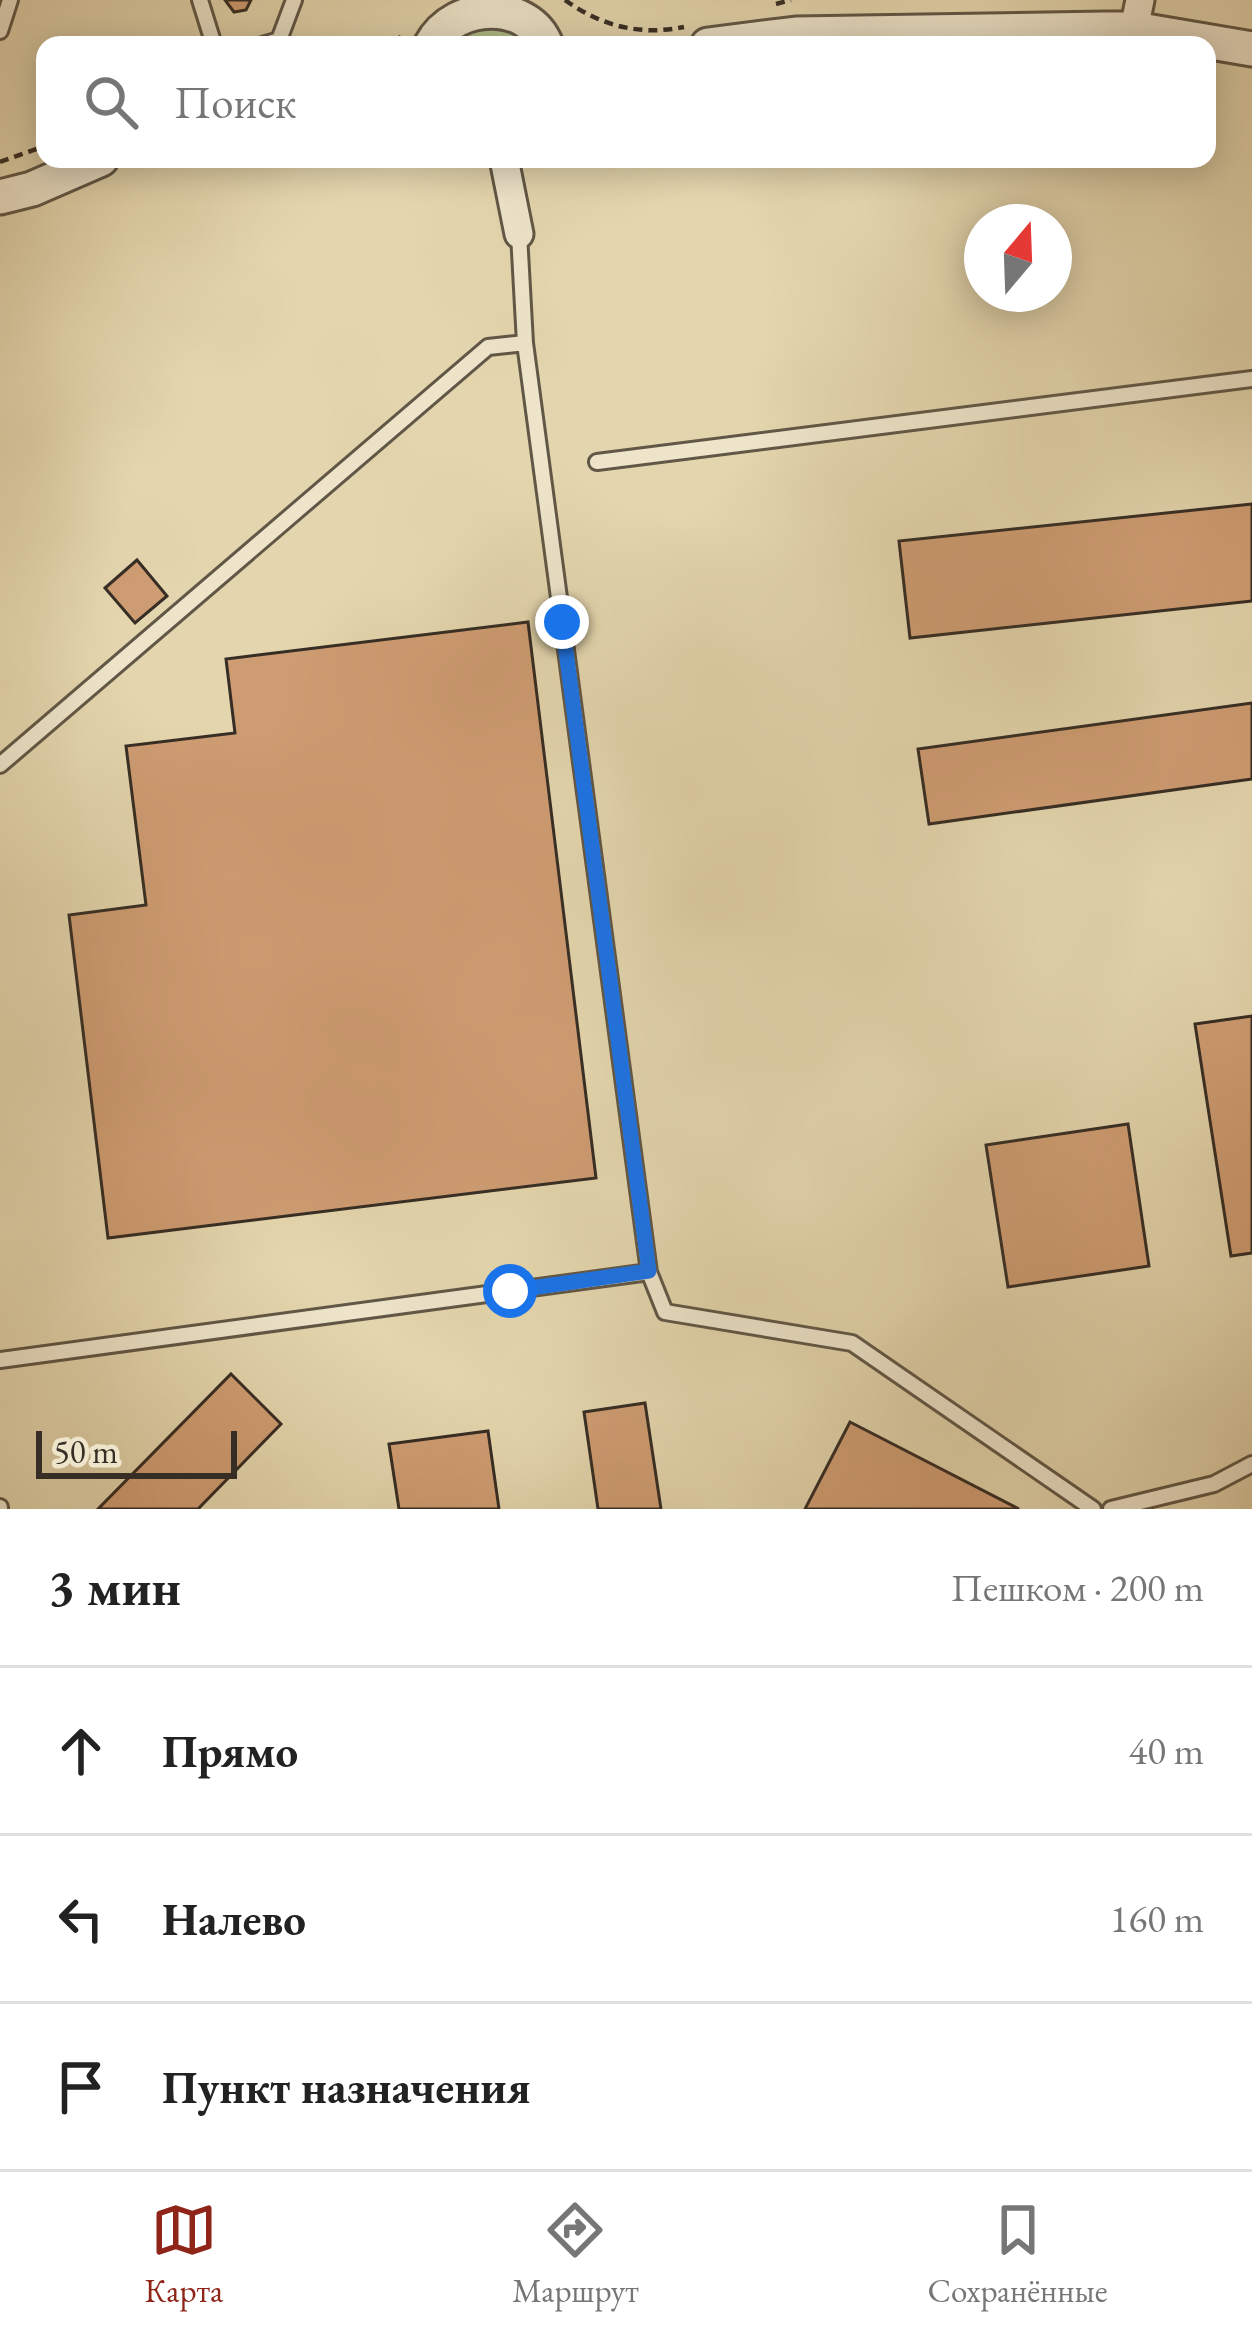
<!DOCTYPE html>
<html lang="ru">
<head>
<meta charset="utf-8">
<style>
	body { margin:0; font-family:"EB Garamond",serif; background:#f2f2f2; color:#222 }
	.compass { position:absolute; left:964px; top:204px; width:108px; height:108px; border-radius:50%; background:#fff; box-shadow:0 6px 30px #0003; rotate:19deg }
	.scale { position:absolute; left:36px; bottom:30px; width:201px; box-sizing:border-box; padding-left:12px; border:6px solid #362d24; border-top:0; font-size:33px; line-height:42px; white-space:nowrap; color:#362d24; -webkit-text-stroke:9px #ede4ca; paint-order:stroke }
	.stop { position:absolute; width:36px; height:36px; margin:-27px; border:9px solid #1a73e8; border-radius:50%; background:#fff }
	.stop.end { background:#1a73e8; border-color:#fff; box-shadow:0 3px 12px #0008 }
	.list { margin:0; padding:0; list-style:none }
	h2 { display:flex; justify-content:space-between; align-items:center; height:156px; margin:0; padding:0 48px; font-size:51px }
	h2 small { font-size:39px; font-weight:400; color:#767676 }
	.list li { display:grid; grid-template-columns:78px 1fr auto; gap:36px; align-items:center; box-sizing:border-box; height:168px; padding:0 48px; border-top:3px solid #e0e0e0 }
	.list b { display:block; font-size:45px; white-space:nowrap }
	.list em { font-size:39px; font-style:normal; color:#767676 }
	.icon { flex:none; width:66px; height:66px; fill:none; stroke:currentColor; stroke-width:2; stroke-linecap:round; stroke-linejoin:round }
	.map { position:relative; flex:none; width:1252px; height:1509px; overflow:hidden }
	.search { position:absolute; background:#fff; box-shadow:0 6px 30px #0003; left:36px; right:36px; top:36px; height:132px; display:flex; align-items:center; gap:30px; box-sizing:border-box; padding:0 42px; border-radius:24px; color:#767676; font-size:45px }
	.sheet { height:660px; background:#fff }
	nav { display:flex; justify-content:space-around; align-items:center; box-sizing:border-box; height:168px; border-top:3px solid #e0e0e0; background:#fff; font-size:33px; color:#767676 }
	nav a { display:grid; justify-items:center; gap:6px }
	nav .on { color:#8f2418 }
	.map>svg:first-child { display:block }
	.green { fill:#b1be8b; stroke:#747658; stroke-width:3 }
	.building { fill:#ce9c72; stroke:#362d24; stroke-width:3 }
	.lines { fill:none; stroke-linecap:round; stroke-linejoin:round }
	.service-casing { stroke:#615746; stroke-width:20 }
	.minor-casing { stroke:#615746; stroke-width:33 }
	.tertiary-casing { stroke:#615746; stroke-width:39 }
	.path { stroke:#362d24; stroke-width:4.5; stroke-dasharray:9 6; stroke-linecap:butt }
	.service { stroke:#ede4ca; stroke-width:14 }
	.minor { stroke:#ede4ca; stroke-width:27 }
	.tertiary { stroke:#ede4ca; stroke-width:33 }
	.route { stroke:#1a73e8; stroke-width:15 }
</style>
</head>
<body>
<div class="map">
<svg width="1252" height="1509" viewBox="0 0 1252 1509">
	<rect width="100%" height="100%" fill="#e3d5ad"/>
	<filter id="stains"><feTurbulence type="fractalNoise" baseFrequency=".00167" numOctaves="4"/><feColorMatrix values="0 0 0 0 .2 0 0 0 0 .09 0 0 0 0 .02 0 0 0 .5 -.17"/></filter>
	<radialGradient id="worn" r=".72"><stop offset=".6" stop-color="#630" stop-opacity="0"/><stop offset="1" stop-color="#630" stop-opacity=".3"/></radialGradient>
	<path class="green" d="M503,24l27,21h-81l10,-12z"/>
	<path class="building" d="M225,0h26l-5,10 -12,2z
		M1252,504v97l-342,37 -11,-97z
		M137,560l30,36 -32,27 -30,-35z
		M528,622l68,556 -488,60 -39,-323 77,-10 -20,-159 109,-13 -9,-74z
		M1252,703v76l-323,45 -11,-75z
		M1252,1016v237l-21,3 -36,-232z
		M1128,1124l21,142 -141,21 -22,-142z
		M231,1374l50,50 -83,85h-100z
		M645,1403l16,106h-63l-14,-97z
		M850,1422l169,87h-214z
		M488,1431l11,78h-100l-10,-65z"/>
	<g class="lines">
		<defs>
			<path id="service" d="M200,0l14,45
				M0,31l10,-31
				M262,45l17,-5 15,-40
				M519,234l6,109 124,929 16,40 187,31 241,166
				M597,462l655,-83
				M0,765l488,-418 37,-4
				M0,1360l649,-88
				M0,1507v2
				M1111,1509l103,-25 38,-20"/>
			<path id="minor" d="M1134,29l6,-29
				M504,159l15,75"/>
			<path id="tertiary" d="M431,45c24,-45 98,-45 115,0
				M708,45l88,-11 309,-5h29l118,20
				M0,197l32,-8 69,-30"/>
		</defs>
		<use href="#service" class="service-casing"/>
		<use href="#minor" class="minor-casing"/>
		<use href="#tertiary" class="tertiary-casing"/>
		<path class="path" d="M565,0c36,26 75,36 119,27
			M776,4l15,-4
			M385,45l16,-8
			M0,162l45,-16"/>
		<use href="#service" class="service"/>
		<use href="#minor" class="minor"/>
		<use href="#tertiary" class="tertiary"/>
	</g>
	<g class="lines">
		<path class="route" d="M510,1291l139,-20 -87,-649"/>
	</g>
	<rect width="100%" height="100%" filter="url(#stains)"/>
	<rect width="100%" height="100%" fill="url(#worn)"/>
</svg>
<svg class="compass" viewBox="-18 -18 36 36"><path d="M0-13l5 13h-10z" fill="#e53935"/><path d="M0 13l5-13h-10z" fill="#767676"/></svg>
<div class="scale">50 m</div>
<div class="stop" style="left:510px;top:1291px"></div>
<div class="stop end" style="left:562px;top:622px"></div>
<div class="search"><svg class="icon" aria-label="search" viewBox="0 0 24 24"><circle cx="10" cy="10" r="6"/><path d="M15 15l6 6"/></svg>Поиск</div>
</div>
<section class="sheet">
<h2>3 мин<small>Пешком · 200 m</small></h2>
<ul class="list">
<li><svg class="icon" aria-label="ahead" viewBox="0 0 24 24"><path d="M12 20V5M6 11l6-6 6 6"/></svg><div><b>Прямо</b></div><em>40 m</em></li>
<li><svg class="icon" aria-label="left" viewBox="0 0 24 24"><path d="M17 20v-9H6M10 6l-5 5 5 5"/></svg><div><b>Налево</b></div><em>160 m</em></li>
<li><svg class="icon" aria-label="arrive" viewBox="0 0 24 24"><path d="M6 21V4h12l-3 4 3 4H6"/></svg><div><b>Пункт назначения</b></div></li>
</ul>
</section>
<nav>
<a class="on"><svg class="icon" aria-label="map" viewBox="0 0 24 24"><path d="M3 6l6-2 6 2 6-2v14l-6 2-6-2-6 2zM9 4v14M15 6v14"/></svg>Карта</a>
<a><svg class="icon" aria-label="directions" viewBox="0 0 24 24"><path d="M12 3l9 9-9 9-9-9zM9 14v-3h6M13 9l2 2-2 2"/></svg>Маршрут</a>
<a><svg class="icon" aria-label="saved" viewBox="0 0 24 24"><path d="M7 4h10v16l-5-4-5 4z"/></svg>Сохранённые</a>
</nav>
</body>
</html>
